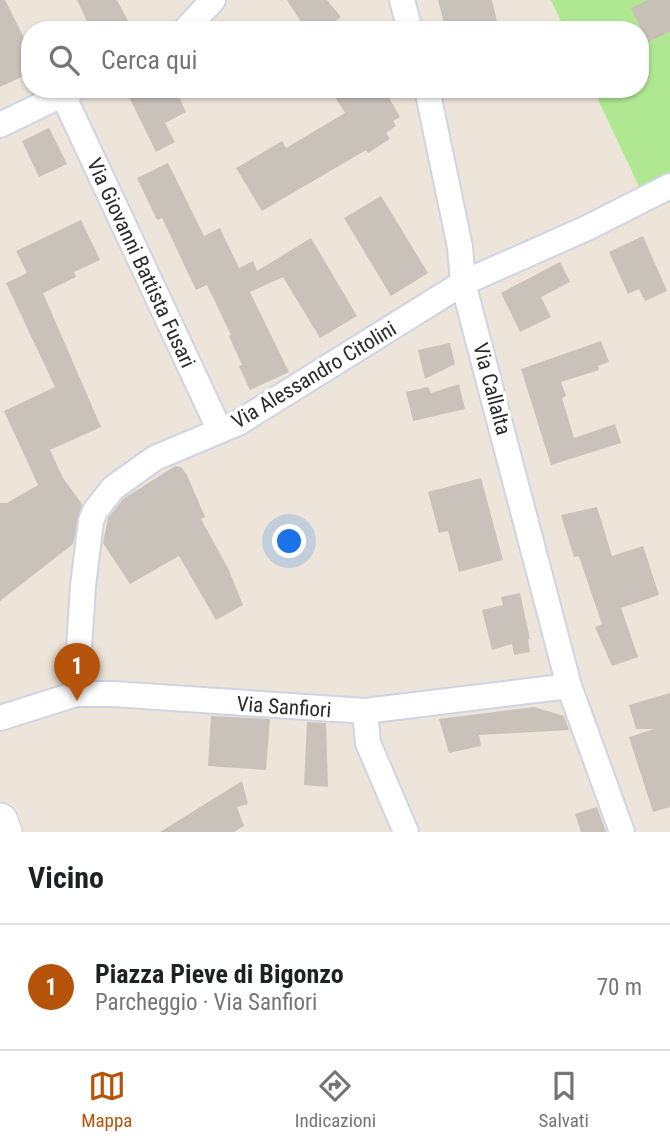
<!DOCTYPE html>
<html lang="it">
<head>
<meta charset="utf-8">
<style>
	body { margin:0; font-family:"Roboto Condensed",sans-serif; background:#f6f6f6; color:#202124 }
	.you { position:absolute; left:290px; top:542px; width:24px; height:24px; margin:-18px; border:5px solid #fff; border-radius:50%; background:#1a73e8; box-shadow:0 0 0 10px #1a73e833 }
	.badge { display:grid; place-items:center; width:46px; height:46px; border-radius:50%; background:#b45309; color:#fff; font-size:23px; font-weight:700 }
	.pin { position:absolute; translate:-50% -58px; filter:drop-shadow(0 2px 4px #0008) }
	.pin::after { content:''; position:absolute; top:37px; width:24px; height:21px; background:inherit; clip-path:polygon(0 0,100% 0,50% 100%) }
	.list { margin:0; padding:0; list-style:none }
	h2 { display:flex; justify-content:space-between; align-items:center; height:91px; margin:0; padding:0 28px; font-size:30px }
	h2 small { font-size:23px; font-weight:400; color:#757577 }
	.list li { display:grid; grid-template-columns:46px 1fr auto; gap:21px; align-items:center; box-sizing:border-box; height:126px; padding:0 28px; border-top:2px solid #e0e0e0 }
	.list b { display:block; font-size:26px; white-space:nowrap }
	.list p { margin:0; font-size:23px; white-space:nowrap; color:#757577 }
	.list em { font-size:23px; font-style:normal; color:#757577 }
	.icon { flex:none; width:38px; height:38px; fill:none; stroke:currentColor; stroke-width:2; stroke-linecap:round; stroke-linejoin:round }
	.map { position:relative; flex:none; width:670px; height:832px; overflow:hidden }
	.search { position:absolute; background:#fff; box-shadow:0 2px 5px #0004; left:21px; right:21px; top:21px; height:77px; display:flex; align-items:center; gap:18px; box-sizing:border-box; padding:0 24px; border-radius:28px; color:#757577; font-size:26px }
	.sheet { height:217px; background:#fff }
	nav { display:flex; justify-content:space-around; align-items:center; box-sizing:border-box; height:98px; border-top:2px solid #e0e0e0; background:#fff; font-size:19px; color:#757577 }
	nav a { display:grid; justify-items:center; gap:4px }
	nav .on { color:#b45309 }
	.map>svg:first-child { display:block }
	.green { fill:#b0e892 }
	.building { fill:#c8c2ba }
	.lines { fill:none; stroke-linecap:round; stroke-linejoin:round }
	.primary-tunnel { stroke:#c6c0b7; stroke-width:38; stroke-dasharray:38 19; stroke-linecap:butt }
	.street-casing { stroke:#cfd4e4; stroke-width:28 }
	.secondary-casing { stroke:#cfd4e4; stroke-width:38 }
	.street { stroke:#fff; stroke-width:24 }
	.secondary { stroke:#fff; stroke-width:35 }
	.labels { text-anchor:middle; stroke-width:7; stroke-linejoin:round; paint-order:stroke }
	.street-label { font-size:21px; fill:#2a2a2a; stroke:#fff }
</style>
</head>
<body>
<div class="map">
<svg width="670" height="832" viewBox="0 0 670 832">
	<rect width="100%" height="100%" fill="#ede5da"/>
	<path class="green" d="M551,0h119v186l-25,13 -52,-110h47v-59h-75z"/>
	<path class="building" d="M0,0h5l25,50v23l-30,14z
		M77,0h40l12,23 -14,7h-24z
		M287,0h40l14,17 -17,13h-18z
		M438,0h54l7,30h-53z
		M125,89h50l11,23 -21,11 10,19 -19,10z
		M330,89h54l16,28 -7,4 3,5 -10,7 4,6 -22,14 -2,-3 -104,61 -26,-43 46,-27 4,7 59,-35z
		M49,128l18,36 -28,13 -17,-36z
		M168,163l36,73 16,-8 19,40 14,-7 4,10 54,-33 46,78 -37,22 -37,-61 -33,15 39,80 -39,18 -11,-24 3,-1 -13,-29 2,-1 -24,-50 -11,5 -34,-72 -5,2 -20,-42z
		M381,196l47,77 -37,23 -47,-78z
		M81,220l19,40 -26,12 2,5 -33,16 58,134 -51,23 13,28 19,26 -9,40 -73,57v-98h7l31,-18 -34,-74 51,-24 -49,-104 21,-10 -11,-22z
		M643,236l24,55 -22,10 -6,-12 -11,5 -19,-42z
		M560,262l10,20 -29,15 10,20 -31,15 -19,-39z
		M601,341l8,21 -11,4 1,4 -38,12 5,14 -4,2 12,40 41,-14 6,19 -70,22 -30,-96z
		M450,343l5,21 -30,15 -7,-29z
		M459,384l6,25 -52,12 -7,-29 22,-5 3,6z
		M175,466l6,1 6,8 18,42 -4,2 27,49 15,37 -27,15 -37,-64 -49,28 -27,-41 5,-25 15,-19z
		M481,478l22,82 -44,12 -11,-41 -9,2 -11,-41z
		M597,507l15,49 31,-10 16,49 -38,13 17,49 -26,9 -17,-39 7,-3 -10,-29 -13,-39 -5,1 -13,-42z
		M520,593l10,46h-2l2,13 -16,3 -2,-11 -20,6 -10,-40 21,-5 -2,-8z
		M670,693v114l-17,5 -24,-75 25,-8h-18l-7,-24z
		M534,707l30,9 5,14 -90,5 2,11 -32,7 -10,-34z
		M211,716l59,3 -4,51 -58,-4z
		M307,722l19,1 2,64 -24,-2z
		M242,781l6,23 -11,3 7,19 -10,6h-74z
		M597,807l9,25h-25l-6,-18z"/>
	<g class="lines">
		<path class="primary-tunnel" d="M648,0l22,45"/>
		<defs>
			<path id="street" d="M402,0l8,30
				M185,30l28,-30
				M427,89l33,158 3,36 106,403 53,146
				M63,95l157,336
				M0,125l74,-36
				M76,694l7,-108 8,-65 4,-10 18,-23 42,-30 83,-35 225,-140 124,-55 83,-42
				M365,711l3,32 38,89
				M0,718l76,-24h37l252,17 204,-25"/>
			<path id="secondary" d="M0,821l4,11"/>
		</defs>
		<use href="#street" class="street-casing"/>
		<use href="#secondary" class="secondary-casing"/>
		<use href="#street" class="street"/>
		<use href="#secondary" class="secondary"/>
	</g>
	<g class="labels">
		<g class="street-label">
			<text transform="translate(141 263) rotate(65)" y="7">Via Giovanni Battista Fusari</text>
			<text transform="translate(314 375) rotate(-31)" y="7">Via Alessandro Citolini</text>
			<text transform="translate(492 389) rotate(75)" y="7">Via Callalta</text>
			<text transform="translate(284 707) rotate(4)" y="7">Via Sanfiori</text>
		</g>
	</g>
</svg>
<div class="you"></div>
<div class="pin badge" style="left:77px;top:701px">1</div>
<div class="search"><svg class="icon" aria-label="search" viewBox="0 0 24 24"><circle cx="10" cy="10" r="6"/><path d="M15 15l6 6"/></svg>Cerca qui</div>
</div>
<section class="sheet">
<h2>Vicino<small></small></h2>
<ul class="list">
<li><span class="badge">1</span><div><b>Piazza Pieve di Bigonzo</b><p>Parcheggio · Via Sanfiori</p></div><em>70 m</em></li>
</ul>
</section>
<nav>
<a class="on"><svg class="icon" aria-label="map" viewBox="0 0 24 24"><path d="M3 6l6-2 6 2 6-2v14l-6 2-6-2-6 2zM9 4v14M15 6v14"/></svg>Mappa</a>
<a><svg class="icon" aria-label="directions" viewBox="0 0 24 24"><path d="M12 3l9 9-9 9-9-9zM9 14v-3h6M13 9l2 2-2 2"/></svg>Indicazioni</a>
<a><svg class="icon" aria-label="saved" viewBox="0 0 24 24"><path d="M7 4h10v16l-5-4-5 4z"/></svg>Salvati</a>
</nav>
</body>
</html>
